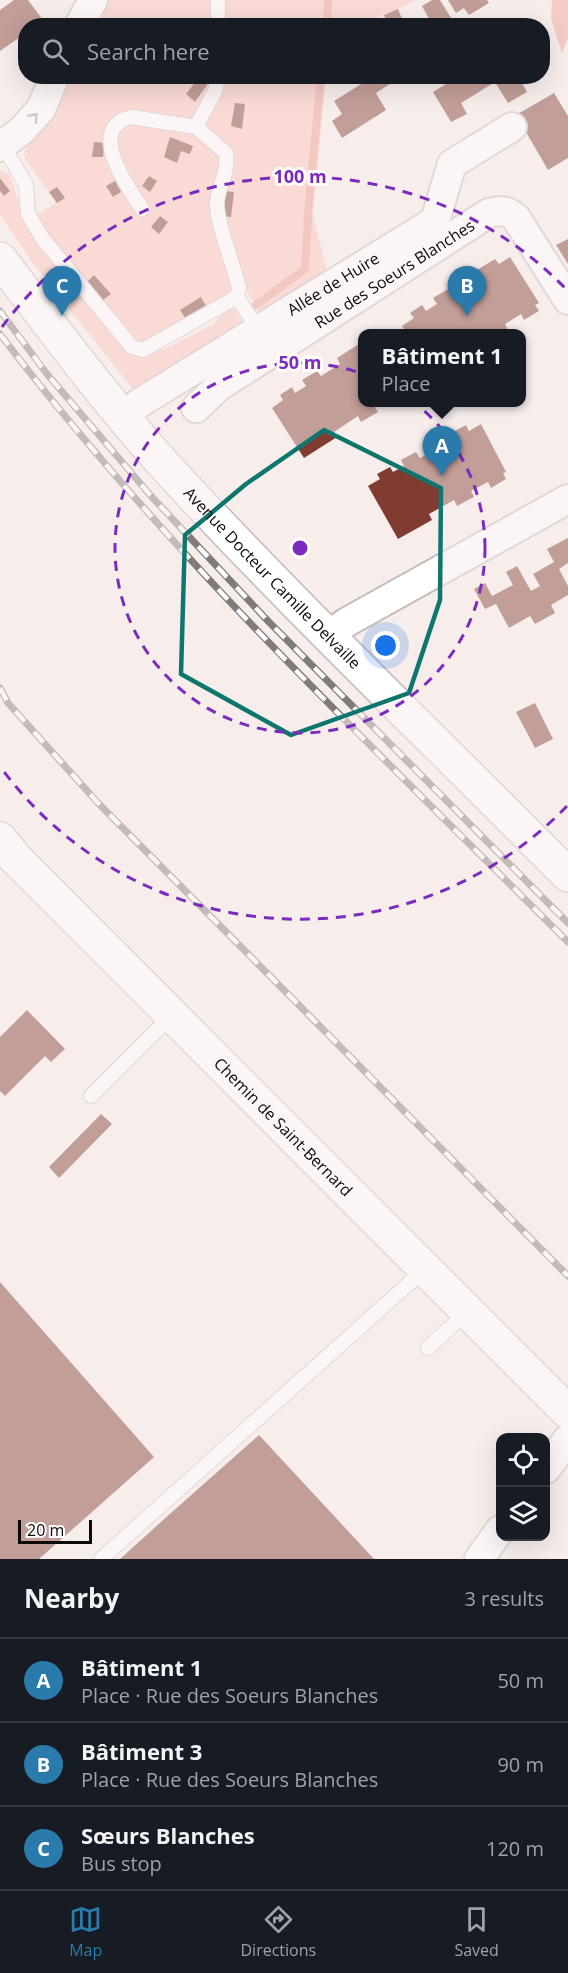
<!DOCTYPE html>
<html lang="en">
<head>
<meta charset="utf-8">
<style>
	body { margin:0; font-family:"Open Sans",sans-serif; background:#20242c; color:#f1f3f6 }
	.controls { position:absolute; right:18px; bottom:18px; display:grid; overflow:hidden; border-radius:12px; box-shadow:0 6px 24px #0002 }
	.controls button { width:54px; height:54px; display:grid; place-items:center; padding:0; border:0; border-bottom:2px solid #363941; background:#171b24; color:#f1f3f6; font:30px sans-serif }
	.scale { position:absolute; left:18px; bottom:15px; width:74px; box-sizing:border-box; padding-left:6px; border:3px solid #0d0b0a; border-top:0; font-size:16px; line-height:21px; white-space:nowrap; color:#0d0b0a; -webkit-text-stroke:4px #fffdfd; paint-order:stroke }
	.you { position:absolute; left:386px; top:646px; width:21px; height:21px; margin:-15px; border:4px solid #fff; border-radius:50%; background:#1a73e8; box-shadow:0 0 0 9px #1a73e833 }
	.badge { display:grid; place-items:center; width:39px; height:39px; border-radius:50%; background:#2a7bac; color:#fff; font-size:20px; font-weight:700 }
	.pin { position:absolute; translate:-50% -50px; filter:drop-shadow(0 2px 3px #0008) }
	.pin::after { content:''; position:absolute; top:32px; width:21px; height:18px; background:inherit; clip-path:polygon(0 0,100% 0,50% 100%) }
	.popup { position:absolute; left:358px; top:329px; width:168px; height:78px; box-sizing:border-box; display:grid; place-content:center; border-radius:12px; background:#171b24; filter:drop-shadow(0 2px 4px #0005); font-size:20px; white-space:nowrap; color:#9ea1a6 }
	.popup b { font-size:22px; color:#f1f3f6 }
	.popup::after { content:''; position:absolute; left:50%; top:100%; margin-left:-12px; border:12px solid transparent; border-top-color:#171b24 }
	.list { margin:0; padding:0; list-style:none }
	h2 { display:flex; justify-content:space-between; align-items:center; height:78px; margin:0; padding:0 24px; font-size:26px }
	h2 small { font-size:20px; font-weight:400; color:#9ea1a6 }
	.list li { display:grid; grid-template-columns:39px 1fr auto; gap:18px; align-items:center; box-sizing:border-box; height:84px; padding:0 24px; border-top:2px solid #363941 }
	.list b { display:block; font-size:22px; white-space:nowrap }
	.list p { margin:0; font-size:20px; white-space:nowrap; color:#9ea1a6 }
	.list em { font-size:20px; font-style:normal; color:#9ea1a6 }
	.icon { flex:none; width:33px; height:33px; fill:none; stroke:currentColor; stroke-width:2; stroke-linecap:round; stroke-linejoin:round }
	.map { position:relative; flex:none; width:568px; height:1559px; overflow:hidden }
	.search { position:absolute; background:#171b24; box-shadow:0 6px 24px #0002; left:18px; right:18px; top:18px; height:66px; display:flex; align-items:center; gap:15px; box-sizing:border-box; padding:0 21px; border-radius:24px; color:#9ea1a6; font-size:22px }
	.sheet { height:330px; background:#171b24 }
	nav { display:flex; justify-content:space-around; align-items:center; box-sizing:border-box; height:84px; border-top:2px solid #363941; background:#171b24; font-size:16px; color:#9ea1a6 }
	nav a { display:grid; justify-items:center; gap:3px }
	nav .on { color:#2a7bac }
	.map>svg:first-child { display:block }
	.green { fill:#fbc1b6 }
	.forest { fill:#f1a294 }
	.lines { fill:none; stroke-linecap:round; stroke-linejoin:round }
	.stream { stroke:#eb9c8e; stroke-width:8 }
	.building { fill:#813c32 }
	.lane-casing { stroke:#c5bcbb; stroke-width:16 }
	.street-casing { stroke:#c5bcbb; stroke-width:32 }
	.secondary-casing { stroke:#c5bcbb; stroke-width:36 }
	.lane { stroke:#fff; stroke-width:14 }
	.street { stroke:#fff; stroke-width:28 }
	.secondary { stroke:#fff; stroke-width:33 }
	.rail-casing { stroke:#817c7a; stroke-width:7 }
	.rail { stroke:#fffdfd; stroke-width:4.5; stroke-dasharray:14; stroke-linecap:butt }
	.oneway { stroke:#9e9d9d }
	.marked { fill:none; stroke:#0f766e; stroke-width:4.5; stroke-linejoin:round }
	.ring { fill:none; stroke:#7b2cbf; stroke-width:3; stroke-dasharray:10 8 }
	.labels { text-anchor:middle; stroke-width:6; stroke-linejoin:round; paint-order:stroke }
	.street-label { font-size:16px; fill:#0d0b0a; stroke:#fffdfd }
	.centre { fill:#7b2cbf; stroke:#fffdfd; stroke-width:3 }
	.ring-label { font-size:18px; text-anchor:middle; font-weight:bold; fill:#7b2cbf; stroke:#fffdfd; stroke-width:6; stroke-linejoin:round; paint-order:stroke }
</style>
</head>
<body>
<div class="map">
<svg width="568" height="1559" viewBox="0 0 568 1559">
	<rect width="100%" height="100%" fill="#f7eeec"/>
	<path class="green" d="M102,0h315l-57,25 -270,1z
		M65,77h261l-13,138 16,63 -68,39 -17,-32 -38,21 -59,35h-11l-89,-108 -12,-17 21,-13 -31,-44 -1,-7z
		M0,170l10,5 14,44 108,136h15l24,-9 41,-21 14,-14 9,-2 8,15 -105,65 -6,-1 -100,-126 -32,-47v-24l4,5 6,-5 -10,-13z"/>
	<path class="forest" d="M552,0h16v38l-6,15 -11,-34z"/>
	<g class="lines">
		<path class="stream" d="M327,26l1,-26
			M256,305l49,-36 4,-68 12,-125"/>
	</g>
	<path class="building" d="M14,0h14l15,20 -8,6h-9v7l-26,18v-41z
		M432,0h8l16,26h-23l-11,-20z
		M448,0h39l2,3 -20,12 -5,-7 -8,5z
		M398,9l7,17h-17l-4,-11z
		M200,76l9,6 -14,20 -9,-8z
		M374,76h28l-26,17 10,17 -44,28 -10,-17 10,-7 -8,-13z
		M459,76h59l9,16 -19,11 -13,-21 -34,21 6,11 -16,8 -18,-30z
		M554,93l14,23v42l-20,12 -32,-55z
		M235,103l10,1 -3,25 -11,-3z
		M170,137l23,9 -3,8 -9,-3 -4,12 -13,-6z
		M94,142l11,1 -2,14h-11z
		M149,176l8,5 -7,11 -8,-6z
		M0,178l10,13 -6,5 -4,-5z
		M115,181l6,11 -8,5 -7,-11z
		M57,187l8,11 -8,5 -8,-11z
		M225,191l9,1 -3,25 -9,-1z
		M160,216l8,6 -9,12 -8,-7z
		M568,239v25l-12,-19z
		M510,257l29,46 -4,2 4,6 -15,9 -3,-6 -16,10 3,6 -5,4h-96l-5,-8 12,-8 -4,-5 12,-8 4,6 11,-7 -4,-6 15,-9 3,5 20,-12 -4,-6 28,-17 4,5z
		M94,275l17,19 -8,6 -16,-18z
		M201,297l5,9 -20,13 -6,-9z
		M362,342v60h18l-6,4 4,6 -17,10 -3,-6 -24,16 3,5 -33,21 -32,-50 11,-8 -3,-5 12,-8 3,6 11,-7 -4,-6 15,-9 4,5 19,-12 -3,-6z
		M481,424l25,48 -3,1 3,6 -15,9 -3,-6 -17,9 3,6 -17,9 -3,-6 -25,14 3,6 -34,19 -30,-53 12,-7 -3,-5 13,-7 3,5 11,-6 -3,-6 15,-8 4,6 20,-11 -4,-6 30,-16 3,6z
		M568,538v25l-9,6 9,17v9l-17,10 4,8 -20,11 -5,-8 -21,12 -13,-24 -11,5 -11,-20 11,-6 7,13 21,-11 -7,-13 11,-6 14,25 9,-5 -7,-12 21,-12 -7,-13z
		M535,703l18,36 -18,9 -19,-36z
		M27,1010l38,39 -14,13 -6,-6 -40,40 -5,-5v-54z
		M101,1114l11,10 -53,54 -10,-11z
		M0,1282l154,175 -115,102h-39z
		M259,1435l115,124h-254l52,-47z"/>
	<g class="lines">
		<defs>
			<path id="lane" d="M218,26v-26
				M196,127l20,-38 1,-13
				M3,145l23,40 2,29 15,25 89,108 11,3 94,-53 21,32
				M142,209c-14,-22 -57,-80 -11,-92l65,10 30,26c3,21 -8,32 -9,50 -1,16 15,59 20,77l2,8 -2,9
				M91,1096l81,-81
				M428,1348l40,-37
				M101,1559l324,-290"/>
			<g id="street">
				<path d="M79,26l14,-26"/>
				<path d="M0,147l22,-17 19,-21 14,-33"/>
				<path id="s1" d="M196,408l22,-21 271,-174c12,-3 18,-3 27,5l52,82"/>
				<path id="s2" d="M123,417l15,-13 297,-183 17,-57 60,-37"/>
				<path d="M329,635l18,-13 221,-123"/>
				<path d="M546,1469l22,-30"/>
				<path d="M479,1559l21,-29"/>
			</g>
			<g id="secondary">
				<path id="s3" d="M0,259c54,71 107,143 167,209 129,140 267,272 401,407"/>
				<path id="s4" d="M0,839l15,19 553,554"/>
			</g>
		</defs>
		<use href="#lane" class="lane-casing"/>
		<use href="#street" class="street-casing"/>
		<use href="#secondary" class="secondary-casing"/>
		<use href="#lane" class="lane"/>
		<use href="#street" class="street"/>
		<use href="#secondary" class="secondary"/>
		<defs>
			<path id="rail" d="M0,311l47,63 104,122 117,125 300,302
				M0,334c168,221 372,412 568,608
				M0,688l8,15 91,101 469,472"/>
		</defs>
		<use href="#rail" class="rail-casing"/>
		<use href="#rail" class="rail"/>
	</g>
	<defs><path id="oneway-chevron" d="M-2-3.5L2.5 0L-2 3.5" fill="none" stroke-width="1.6" stroke-linecap="round" stroke-linejoin="round" transform="scale(1.5)"/></defs>
	<use class="oneway" href="#oneway-chevron" transform="translate(34 117) rotate(-48)"/>
	<path d="M0 0H568V1559H0ZM324,430l117,58 -1,112 -31,93 -118,42 -110,-61 4,-139 61,-51z" fill="#f7eeec" fill-opacity=".55" fill-rule="evenodd"/>
	<path class="marked" d="M324,430l117,58 -1,112 -31,93 -118,42 -110,-61 4,-139 61,-51z"/>
	<g class="ring">
		<circle cx="300" cy="548" r="185"/>
		<path d="M567 806A371 371 0 0 1 2 769M2 327A371 371 0 0 1 567 290"/>
	</g>
	<g class="labels">
		<g class="street-label">
			<text dy="6" stroke="none"><textPath href="#s1" startOffset="240">Rue des Soeurs Blanches</textPath></text>
			<text dy="6" stroke="none"><textPath href="#s2" startOffset="249">Allée de Huire</textPath></text>
			<text dy="6" stroke="none"><textPath href="#s3" startOffset="420">Avenue Docteur Camille Delvaille</textPath></text>
			<text dy="6" stroke="none"><textPath href="#s4" startOffset="404">Chemin de Saint-Bernard</textPath></text>
		</g>
	</g>
	<circle cx="300" cy="548" r="9" class="centre"/>
	<g class="ring-label">
		<text x="300" y="183">100 m</text>
		<text x="300" y="369">50 m</text>
	</g>
</svg>
<div class="controls">
<button><svg class="icon" aria-label="locate" viewBox="0 0 24 24"><circle cx="12" cy="12" r="6"/><path d="M12 2v4M12 18v4M2 12h4M18 12h4"/></svg></button>
<button><svg class="icon" aria-label="layers" viewBox="0 0 24 24"><path d="M12 4l9 5-9 5-9-5zM3 14l9 5 9-5"/></svg></button>
</div>
<div class="scale">20 m</div>
<div class="you"></div>
<div class="pin badge" style="left:442px;top:476px">A</div>
<div class="popup"><b>Bâtiment 1</b>Place</div>
<div class="pin badge" style="left:467px;top:316px">B</div>
<div class="pin badge" style="left:62px;top:316px">C</div>
<div class="search"><svg class="icon" aria-label="search" viewBox="0 0 24 24"><circle cx="10" cy="10" r="6"/><path d="M15 15l6 6"/></svg>Search here</div>
</div>
<section class="sheet">
<h2>Nearby<small>3 results</small></h2>
<ul class="list">
<li><span class="badge">A</span><div><b>Bâtiment 1</b><p>Place · Rue des Soeurs Blanches</p></div><em>50 m</em></li>
<li><span class="badge">B</span><div><b>Bâtiment 3</b><p>Place · Rue des Soeurs Blanches</p></div><em>90 m</em></li>
<li><span class="badge">C</span><div><b>Sœurs Blanches</b><p>Bus stop</p></div><em>120 m</em></li>
</ul>
</section>
<nav>
<a class="on"><svg class="icon" aria-label="map" viewBox="0 0 24 24"><path d="M3 6l6-2 6 2 6-2v14l-6 2-6-2-6 2zM9 4v14M15 6v14"/></svg>Map</a>
<a><svg class="icon" aria-label="directions" viewBox="0 0 24 24"><path d="M12 3l9 9-9 9-9-9zM9 14v-3h6M13 9l2 2-2 2"/></svg>Directions</a>
<a><svg class="icon" aria-label="saved" viewBox="0 0 24 24"><path d="M7 4h10v16l-5-4-5 4z"/></svg>Saved</a>
</nav>
</body>
</html>
